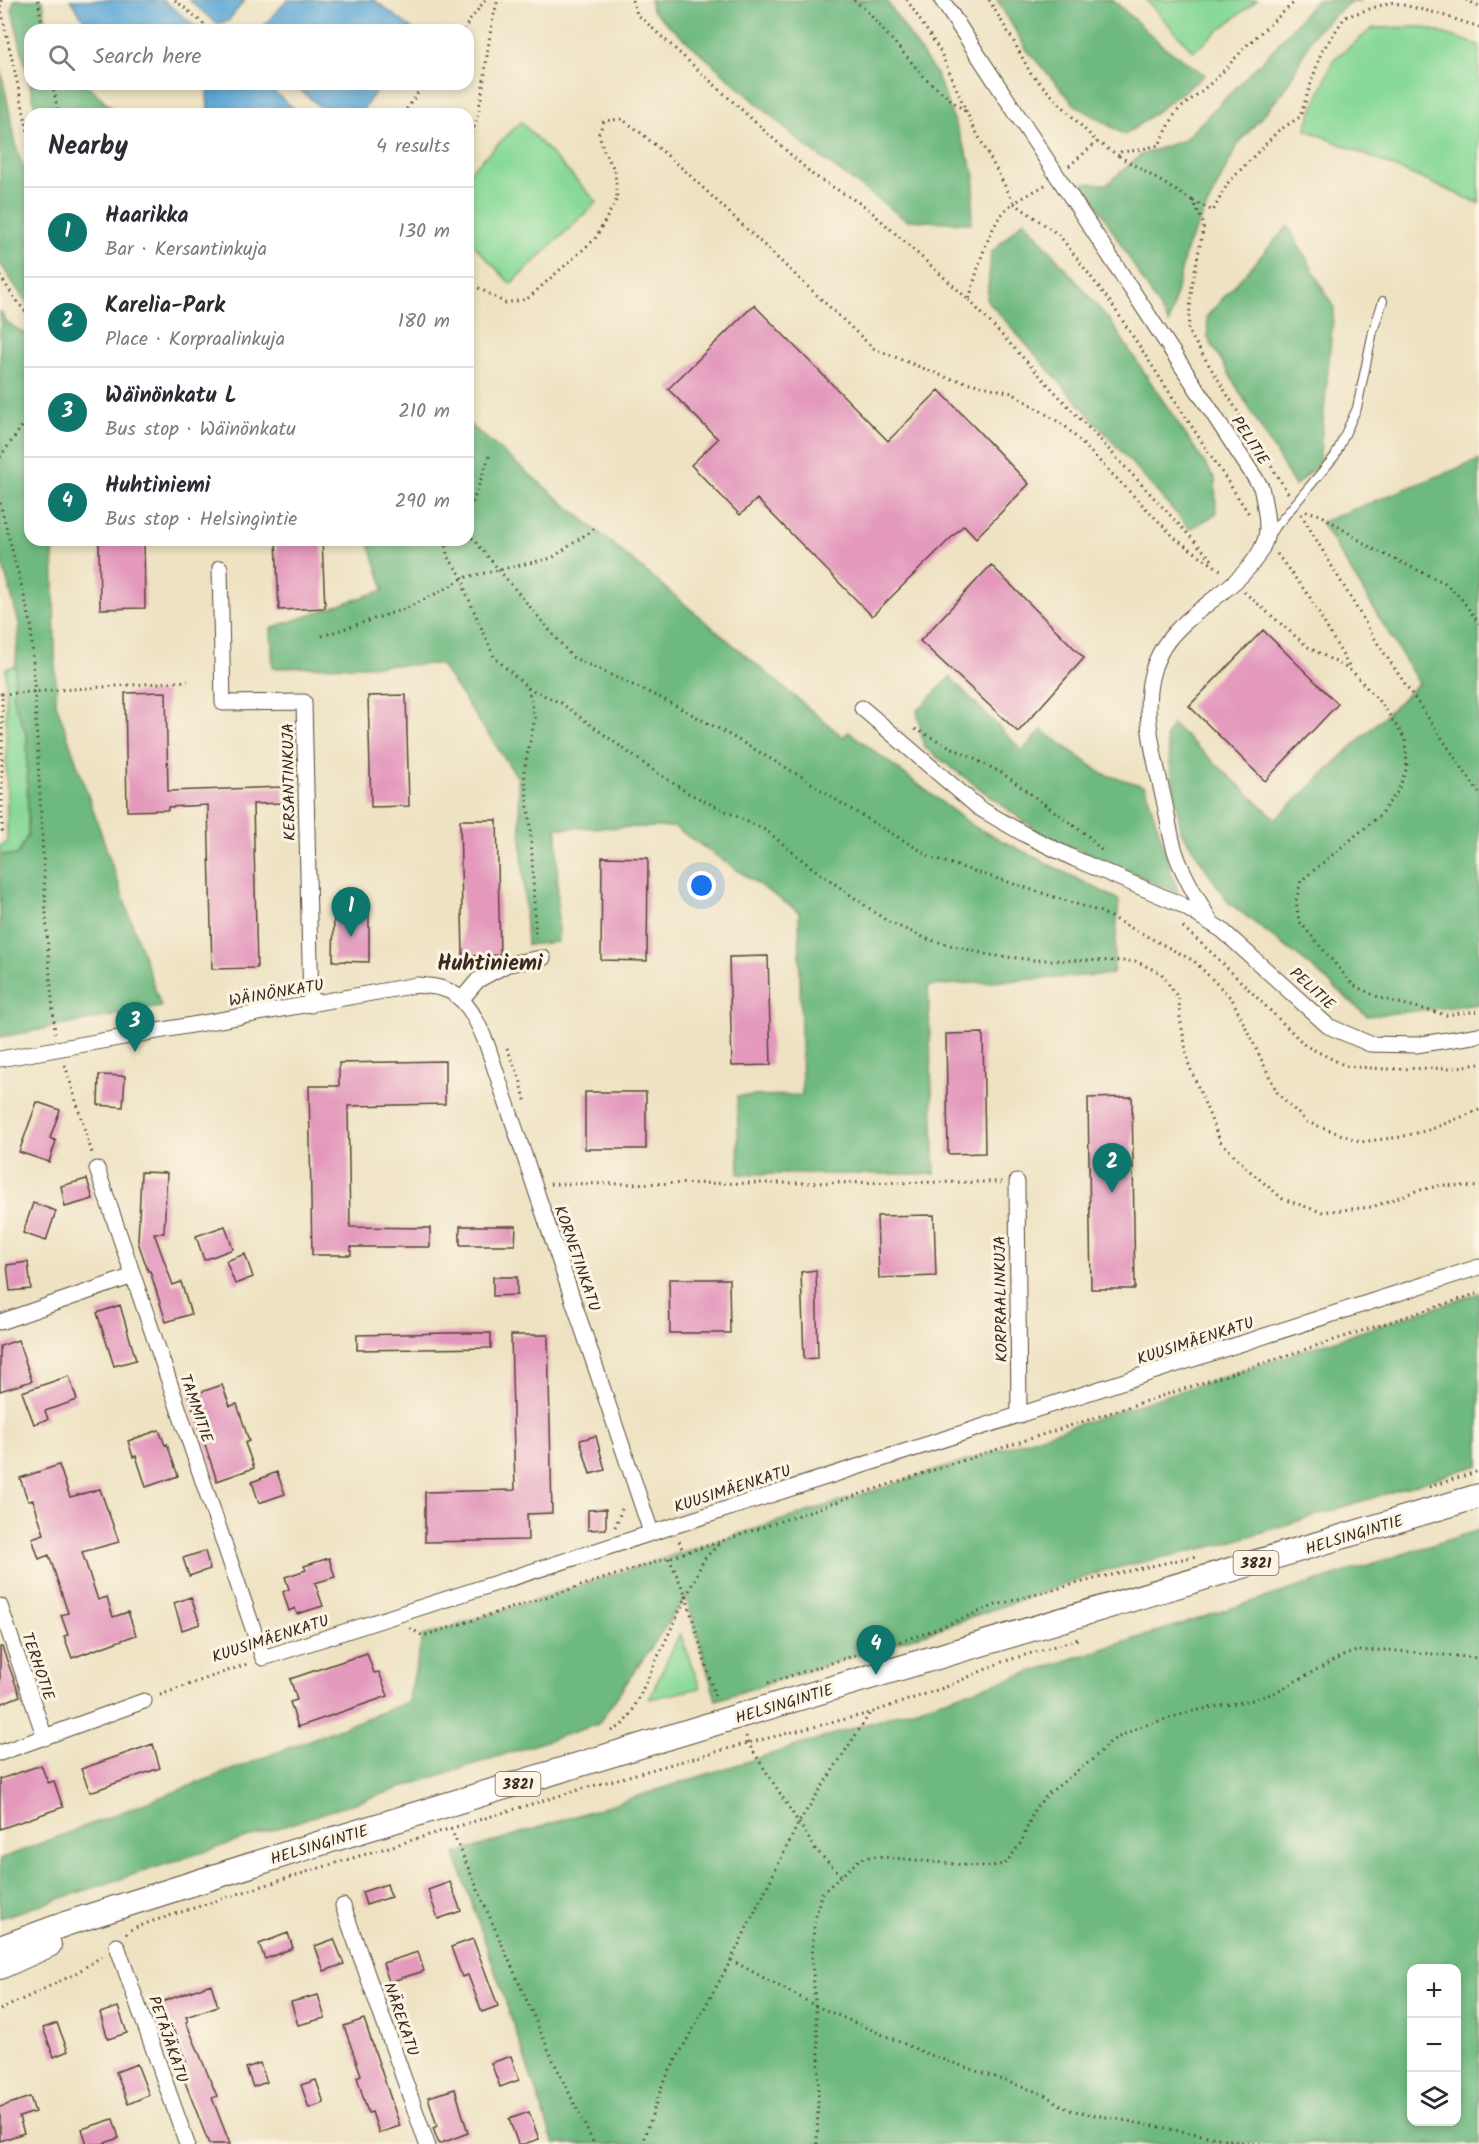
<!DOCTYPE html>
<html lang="en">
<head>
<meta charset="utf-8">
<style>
	body { margin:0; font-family:Kalam,sans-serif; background:#f2f2f3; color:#2b2b33 }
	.controls { position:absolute; right:18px; bottom:18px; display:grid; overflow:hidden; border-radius:12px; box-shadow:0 3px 9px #0003 }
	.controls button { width:54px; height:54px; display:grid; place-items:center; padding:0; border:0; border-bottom:2px solid #e1e1e2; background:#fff; color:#2b2b33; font:30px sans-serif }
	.you { position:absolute; left:702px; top:886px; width:21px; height:21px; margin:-15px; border:4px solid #fff; border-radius:50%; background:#1a73e8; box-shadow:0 0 0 9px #1a73e833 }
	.badge { display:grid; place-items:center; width:39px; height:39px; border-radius:50%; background:#0f766e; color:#fff; font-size:20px; font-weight:700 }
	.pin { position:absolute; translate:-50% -50px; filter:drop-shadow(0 2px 3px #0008) }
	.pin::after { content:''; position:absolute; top:32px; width:21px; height:18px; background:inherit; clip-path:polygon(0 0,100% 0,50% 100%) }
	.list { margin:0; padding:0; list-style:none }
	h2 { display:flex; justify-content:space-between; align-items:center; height:78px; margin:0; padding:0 24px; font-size:26px }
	h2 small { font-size:20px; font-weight:400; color:#7c7c81 }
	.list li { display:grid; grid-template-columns:39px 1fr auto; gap:18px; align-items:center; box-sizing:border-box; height:90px; padding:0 24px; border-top:2px solid #e1e1e2 }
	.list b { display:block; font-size:22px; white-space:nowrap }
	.list p { margin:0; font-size:20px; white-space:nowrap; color:#7c7c81 }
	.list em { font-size:20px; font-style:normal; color:#7c7c81 }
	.icon { flex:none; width:33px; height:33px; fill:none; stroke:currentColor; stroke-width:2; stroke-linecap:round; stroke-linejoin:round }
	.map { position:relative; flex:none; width:1479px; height:2144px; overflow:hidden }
	.search { position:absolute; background:#fff; box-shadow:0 3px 9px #0003; left:24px; top:24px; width:450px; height:66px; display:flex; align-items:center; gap:15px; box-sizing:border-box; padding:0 21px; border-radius:18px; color:#7c7c81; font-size:22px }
	.panel { position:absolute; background:#fff; box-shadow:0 3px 9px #0003; left:24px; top:108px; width:450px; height:438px; border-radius:18px }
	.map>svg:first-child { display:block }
	.green { fill:#89d998; stroke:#62825b; stroke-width:1.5 }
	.forest { fill:#6eb980; stroke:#54724f; stroke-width:1.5; fill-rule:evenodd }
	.water { fill:#5da8d5; stroke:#4c697a; stroke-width:1.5 }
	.building { fill:#e398bc }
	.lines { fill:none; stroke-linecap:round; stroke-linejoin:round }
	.lane-casing { stroke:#564637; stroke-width:10 }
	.street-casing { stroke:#564637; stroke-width:17 }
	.primary-casing { stroke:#564637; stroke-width:26 }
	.path { stroke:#564637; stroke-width:3; stroke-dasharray:1.5 4.5; stroke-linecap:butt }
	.lane { stroke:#fff; stroke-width:8 }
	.street { stroke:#fff; stroke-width:15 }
	.primary { stroke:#fff; stroke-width:24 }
	.labels { text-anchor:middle; stroke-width:6; stroke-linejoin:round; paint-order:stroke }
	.shield { fill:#fcf5e5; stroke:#75675a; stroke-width:1.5 }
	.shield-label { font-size:15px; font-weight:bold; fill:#3b2a1e }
	.street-label { font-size:16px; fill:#3b2a1e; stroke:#fcf5e5 }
	.district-label { font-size:22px; font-weight:bold; fill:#3b2a1e; stroke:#fcf5e5 }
</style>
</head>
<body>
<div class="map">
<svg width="1479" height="2144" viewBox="0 0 1479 2144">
	<rect width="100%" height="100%" fill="#fcf5e5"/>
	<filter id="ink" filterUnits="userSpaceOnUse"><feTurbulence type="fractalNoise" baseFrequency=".0167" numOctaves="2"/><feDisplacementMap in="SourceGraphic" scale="12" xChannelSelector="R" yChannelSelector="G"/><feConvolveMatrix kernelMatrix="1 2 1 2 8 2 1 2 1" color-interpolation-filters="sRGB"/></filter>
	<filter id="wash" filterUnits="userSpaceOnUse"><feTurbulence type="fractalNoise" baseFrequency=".008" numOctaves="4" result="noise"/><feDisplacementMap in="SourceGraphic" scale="24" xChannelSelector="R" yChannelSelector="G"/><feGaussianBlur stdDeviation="1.35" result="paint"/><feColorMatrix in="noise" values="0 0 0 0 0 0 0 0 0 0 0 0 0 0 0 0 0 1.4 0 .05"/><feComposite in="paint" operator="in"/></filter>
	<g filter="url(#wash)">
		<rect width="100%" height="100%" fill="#eee2c2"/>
		<path class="green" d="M1146,0h111l-64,51z
			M1423,27l56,18v158l-174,-74 28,-69 40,-32z
			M521,122l76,80 -86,82 -43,-45v-66z
			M16,666l-3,33 14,37 1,99 -11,21 -17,-1v-10l7,-3 -1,-174z
			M680,1633l20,55 -51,11z"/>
		<path class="forest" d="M14,0h29l4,30h-17v54h56l27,25 1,5h-77l-25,-104z
			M650,0h236l51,76 38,99 -4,48 -65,-3 -102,-75 -152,-135z
			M997,0h116l50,46 42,29 -80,60 -50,-30 -48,-55z
			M1316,0h46l-13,3 -34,29 -31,59 -46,53 -52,105 -17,75 -85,-141 23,1 34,-29 43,-15 89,-90z
			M0,66l18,88 12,29v125l-30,-45z
			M1024,220l86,101 105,158 1,35 -26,15 -203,-229 4,-47z
			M1288,226l46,82 -15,155 -24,23 -87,-148 -1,-22z
			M0,310l6,12 24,15v203h23l3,163 105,304 -161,30v-182h17l11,-20 -1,-99 -14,-37 6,-76 -19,-68z
			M468,423l375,314 6,-5 124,94 146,74 -6,74 -185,12 7,188h-196l-2,-78 65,-1 -3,-183 -125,-85 -117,1 1,114 -31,3 -9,-167 -78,-114 -167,4 -2,-40 113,-38 -16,-50h100z
			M1479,460v544l-112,12 -59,-52 -80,-62 -47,-71 -15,-94 6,-13 104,95 143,-136 -98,-161z
			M950,677l72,74 20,-21 61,44 42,12 33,107 -138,-60 -116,-86 -7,-36z
			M1479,1293v172l-252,78 -124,28 -177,62 -210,67 -30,-103 -88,127 -598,194v-59l408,-157 15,-66c353,-112 704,-228 1056,-343z
			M1479,1530v614h-925l-99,-290zM1412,1968h44v154h-44z"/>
		<path class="water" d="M70,0h93l37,30h-102l-13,-9z
			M189,0h56l-17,21 -11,3z
			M288,0h86l40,30h-155z
			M216,84h48l37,30h-90l-3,-2 -1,-20z
			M293,84h88l-21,30h-31z"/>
		<g id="blocks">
			<path class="building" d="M754,305l134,136 51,-51 90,94 -53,54 -12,-13 -92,91 -115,-117 -17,16 -49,-50 27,-26 -50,-50z
				M99,540h45l1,68 -45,1z
				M276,540h46l3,68 -46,2z
				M991,565l93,93 -66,74 -98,-91z
				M1263,630l75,74 -73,77 -76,-75z
				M166,692l2,99 115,-4 1,16 -31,1 4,164 -45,1 -4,-164 -40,2v3l-41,1 -2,-118z
				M406,695l3,111 -38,1 -3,-111z
				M460,820h37l3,135 -37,1z
				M602,857l46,1 -1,103 -46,-1z
				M334,912l35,1v49l-36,-1z
				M768,956l3,109 -39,1 -3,-109z
				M983,1033l2,120 -37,1 -2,-120z
				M445,1061v43l-97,2 2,121 80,1v19h-79v8h-39l-3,-169h30v-23z
				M99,1075l26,1 -2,31 -25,-2z
				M585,1092h61v57h-61z
				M1132,1097l3,192h-44l-3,-191z
				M37,1102l23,8 -10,28 6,3 -7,21 -30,-10z
				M141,1172l26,1 -3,60h-10l19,52 8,-3 10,32 -25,8 -16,-51h-2l-10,-29z
				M87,1179l6,20 -28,8 -4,-21z
				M33,1203l23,8 -10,30 -23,-8z
				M934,1215l2,61 -57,2 -2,-62z
				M225,1226l8,23 -29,11 -8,-24z
				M460,1226h56l-1,19h-55z
				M245,1254l8,23 -18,7 -9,-23z
				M28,1262l3,27 -21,2 -3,-26z
				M816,1270l2,88 -14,1 -3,-87z
				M493,1277h24v18l-24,1z
				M669,1279h60l1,54h-60z
				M120,1305l16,55 -22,6 -17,-53z
				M449,1333h42v15l-134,2v-15z
				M511,1335h37l4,178 -25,1 1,26 -103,2v-50l90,-2z
				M18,1340l14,41 -32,10v-45z
				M69,1376l8,24 -32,11 3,8 -14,5 -12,-32z
				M222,1385l8,21 7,-2 12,37 -4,2 9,25 -37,13 -28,-85z
				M159,1430l6,15 2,-1 11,32 -32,11 -10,-31 -3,1 -5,-16z
				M596,1436l9,34 -15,4 -10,-34z
				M59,1465l11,32 30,-8 19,53 -37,10 16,48 9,-3 6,20 15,-5 8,23 -64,23 -8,-22 4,-1 -7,-20 7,-2 -19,-58 -10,4 -7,-21 12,-4 -11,-34 -5,1 -8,-23z
				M277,1472l8,22 -26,9 -7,-21z
				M606,1509v20l-18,1v-20z
				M205,1551l5,18 -21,7 -6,-18z
				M329,1558l6,19 -20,6 8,23 -26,8 -2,-6 -6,3 -6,-19 6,-3 -4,-12 21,-7 -2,-4z
				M191,1597l9,27 -18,6 -8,-27z
				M0,1647h2l18,49 -20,8z
				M367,1653l7,20 5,-1 9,24 -90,31 -8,-25 7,-2 -7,-21z
				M153,1744l7,24 -70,24 -9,-23z
				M41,1765l7,18 6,-2 9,26 -63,22v-50z
				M450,1882l11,29 -23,8 -10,-29z
				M387,1884l4,13 -25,8 -4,-13z
				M288,1933l5,15 -28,11 -6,-15z
				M334,1939l10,25 -20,7 -9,-25z
				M473,1939l25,67 -16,6 -14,-37 -6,2 -11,-30z
				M418,1952l6,19 -35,11 -6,-19z
				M211,1984l7,22 -32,11 2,4 -2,1 31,74 -5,2 18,46h-21l-31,-80 8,-3 -14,-34 -4,1 -9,-25z
				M318,1995l7,23 -27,7 -7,-23z
				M118,2007l9,26 -19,6 -8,-26z
				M364,2019l36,107 -21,7 -7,-21 -4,1 -11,-36 4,-2 -17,-49z
				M57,2023l11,28 -14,6 -11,-29z
				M511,2056l8,24 -19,7 -9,-24z
				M260,2063l7,19 -14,5 -7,-19z
				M137,2064l12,31 -21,9 -12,-32z
				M316,2080l8,23 -15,5 -8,-23z
				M455,2089l13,44 -29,11 -6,-16 4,-2 -9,-29z
				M30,2097l5,15 -16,5 5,16 -24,8v-34z
				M529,2112l10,27 -15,5h-6l-9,-25z
				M113,2119l6,19 -17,6h-15l-5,-15z"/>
		</g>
	</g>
	<g filter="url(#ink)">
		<use href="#blocks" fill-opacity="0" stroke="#564637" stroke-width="1.5"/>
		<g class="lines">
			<defs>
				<path id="lane" d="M1268,536l67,-80 22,-48 16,-77 10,-30"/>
				<path id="street" d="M942,0l319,487c3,15 9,39 4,54 -18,48 -82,68 -105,112 -24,45 -6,102 4,147 4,18 6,37 12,54 7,22 24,48 35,69
					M220,568l3,135 81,-1 7,303
					M862,708l117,100 45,26 51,25 105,45 42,26 106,96 42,18 46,1 63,-10
					M462,999l16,-19 30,-16 35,-6
					M0,1059l417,-74c7,1 16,1 23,3 27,6 38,35 47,57l164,487
					M97,1169l166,489 1216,-391
					M1017,1182l2,234
					M0,1322l133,-46
					M0,1606l45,132
					M0,1753l144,-52
					M343,1906l84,238
					M117,1946l70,198"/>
				<path id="primary" d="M0,1948l65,-24 243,-77 434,-132 737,-219
					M0,1967l49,-22"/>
			</defs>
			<use href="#lane" class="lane-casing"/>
			<use href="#street" class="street-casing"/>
			<use href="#primary" class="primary-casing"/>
			<path class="path" d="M1,0l-1,5 30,135
				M38,0l5,30
				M175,0l36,30
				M632,0l5,14 176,161 53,32 103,93c7,-25 21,-84 45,-97l-43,-81 -31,-71 -33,-51
				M854,0l12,10 60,69 41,34
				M989,0l25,42 17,32 66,68 22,14 2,-4 17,-2 21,-5 17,-33 41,-34 31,-34 49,-44
				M1466,0l13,6
				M463,30l22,-30
				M53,84l5,30
				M403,114l21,-30
				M468,138c9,-12 10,-25 13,-40 6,-32 7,-67 17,-98
				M1119,156l74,45
				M1069,166l28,-24
				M1045,185l-31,18 45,32 52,68 138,211
				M0,276l16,24 14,17
				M468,282l37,21 22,-4 68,-60 22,-40 -2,-28 -12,-22 -4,-16 5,-12 18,-2 19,14 42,36 190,179 72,29 67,16 53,33 112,114 45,31
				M969,300l245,262
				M0,457l26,-36 4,-10
				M1288,493l-100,-162 4,-46 12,-60 -11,-24 20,10 15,-28 50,-52 22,-14 21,-64 24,-36 46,-15 45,11 43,14
				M0,503l31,120 17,329 7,81
				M468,506l4,-2 18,-50
				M1306,511l15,4 52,34 72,34 16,15 18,26
				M1301,514l77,130 101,149
				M468,533l104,124 91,42 58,31 81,47 42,28 89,53 168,54 93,49 38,38 46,95 29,28 54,20 39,-5 29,-7 50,-20
				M446,540l1,16 16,22 2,12 29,67 34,31 33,15 89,65 38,25 79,38 40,33 80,57 40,18 62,16 45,5 101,1 26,12 18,26 1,19 9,47 31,76 32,32 31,26 38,13 51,-5 44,-16 27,-6 36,2
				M1277,554l32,42 42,74
				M1244,592l64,55 44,24 32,36 21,32 2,28 -9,24 -20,26 -77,64 -5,20 3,20 54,64 27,13 66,17 33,-4
				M322,636l85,-28 42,-21 14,-9 89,-20 43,-30
				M528,688l7,30 -11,52 7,65 5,108
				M0,694h2v141
				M2,694l186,-13
				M915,729l87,44 86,63 16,17
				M1183,927l31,28 92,91 40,20 38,3 66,-1 29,-4
				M507,1048l13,30 6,26
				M65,1065l27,88
				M550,1184l452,-2
				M1429,1487l50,-16
				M615,1527l7,-18
				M679,1541l5,12
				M669,1558l17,38 30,104
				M410,1628l13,8 299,-95 150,-51 607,-197
				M768,1683l158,-50 70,-28 102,-27 98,-22
				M160,1695l87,-31
				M612,1731l9,-5 10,-12 73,-155 15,-15
				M746,1736l2,7 68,107 25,25
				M451,1829l102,231 41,84
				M126,1934l4,-4 20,-8 163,-52 265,-80 170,-47 122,-30 76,-26 56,-25 76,-23
				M731,1960l85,46 114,49 113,39 26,16 170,32 22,2
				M0,2010l73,-35 31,-20
				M642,2144l21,-61 68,-123 68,-138 71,-109
				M817,2144l2,-86 -7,-100 2,-33 7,-31 39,-35 14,-3 110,11 21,-3 16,-21 14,-35 14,-15 44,-34 18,-18 28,-14 54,-16 59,-11 22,-7 68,-37 15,-5 29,-1 93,8"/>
			<use href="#lane" class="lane"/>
			<use href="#street" class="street"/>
			<use href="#primary" class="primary"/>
		</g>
	</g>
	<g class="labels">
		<g class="shield">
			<rect x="1233.5" y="1551" width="45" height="24" rx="4.5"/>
			<rect x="495.5" y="1772" width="45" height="24" rx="4.5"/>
		</g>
		<g class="shield-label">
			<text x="1256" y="1568">3821</text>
			<text x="518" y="1789">3821</text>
		</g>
		<g class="street-label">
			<text transform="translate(1251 440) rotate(57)" y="6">PELITIE</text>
			<text transform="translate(288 782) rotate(-91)" y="6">KERSANTINKUJA</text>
			<text transform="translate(1313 988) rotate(42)" y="6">PELITIE</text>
			<text transform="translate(276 992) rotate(-10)" y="6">WÄINÖNKATU</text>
			<text transform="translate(578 1258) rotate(71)" y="6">KORNETINKATU</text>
			<text transform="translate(1000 1299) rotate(-91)" y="6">KORPRAALINKUJA</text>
			<text transform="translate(1195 1340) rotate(-18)" y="6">KUUSIMÄENKATU</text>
			<text transform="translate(197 1408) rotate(71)" y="6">TAMMITIE</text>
			<text transform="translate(732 1488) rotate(-18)" y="6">KUUSIMÄENKATU</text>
			<text transform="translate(1354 1534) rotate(-17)" y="6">HELSINGINTIE</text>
			<text transform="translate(270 1638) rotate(-18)" y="6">KUUSIMÄENKATU</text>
			<text transform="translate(39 1666) rotate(71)" y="6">TERHOTIE</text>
			<text transform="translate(784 1703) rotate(-17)" y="6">HELSINGINTIE</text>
			<text transform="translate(319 1844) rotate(-17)" y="6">HELSINGINTIE</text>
			<text transform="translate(402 2019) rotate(71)" y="6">NÄREKATU</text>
			<text transform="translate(169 2039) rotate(71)" y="6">PETÄJÄKATU</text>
		</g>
		<g class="district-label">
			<text x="490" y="970">Huhtiniemi</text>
		</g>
	</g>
</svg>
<div class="controls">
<button>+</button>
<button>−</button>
<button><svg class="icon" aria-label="layers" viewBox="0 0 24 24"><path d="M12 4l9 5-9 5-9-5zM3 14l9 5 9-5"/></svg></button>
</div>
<div class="you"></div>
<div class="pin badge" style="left:351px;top:937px">1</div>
<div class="pin badge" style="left:1112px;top:1193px">2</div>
<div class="pin badge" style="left:135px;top:1052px">3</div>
<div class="pin badge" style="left:876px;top:1675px">4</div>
<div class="search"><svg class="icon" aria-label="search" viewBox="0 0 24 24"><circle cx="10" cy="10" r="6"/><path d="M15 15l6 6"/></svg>Search here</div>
<section class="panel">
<h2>Nearby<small>4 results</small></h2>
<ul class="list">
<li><span class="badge">1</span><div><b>Haarikka</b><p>Bar · Kersantinkuja</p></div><em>130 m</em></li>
<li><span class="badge">2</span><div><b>Karelia-Park</b><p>Place · Korpraalinkuja</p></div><em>180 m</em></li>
<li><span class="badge">3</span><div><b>Wäinönkatu L</b><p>Bus stop · Wäinönkatu</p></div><em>210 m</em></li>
<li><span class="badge">4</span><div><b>Huhtiniemi</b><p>Bus stop · Helsingintie</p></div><em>290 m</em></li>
</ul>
</section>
</div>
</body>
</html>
